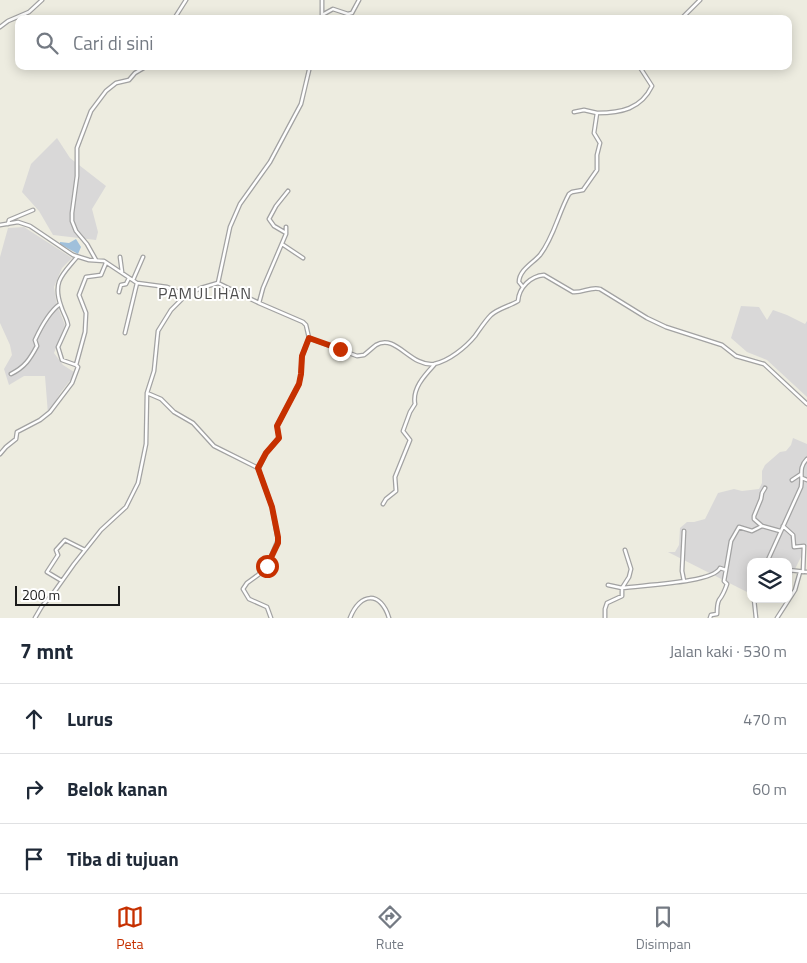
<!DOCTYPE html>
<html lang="id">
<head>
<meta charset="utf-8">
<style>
	body { margin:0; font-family:"Titillium Web",sans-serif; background:#f6f6f7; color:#1f2937 }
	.controls { position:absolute; right:15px; bottom:15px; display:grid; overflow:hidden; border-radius:10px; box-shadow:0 2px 12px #0003 }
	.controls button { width:45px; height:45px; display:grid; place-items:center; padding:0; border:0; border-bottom:1px solid #e0e1e3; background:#fff; color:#1f2937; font:25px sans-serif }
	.scale { position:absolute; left:15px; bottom:12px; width:105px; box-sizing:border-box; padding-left:5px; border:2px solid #1b1b1b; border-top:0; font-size:14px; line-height:18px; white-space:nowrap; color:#1b1b1b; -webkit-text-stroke:4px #fff; paint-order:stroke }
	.stop { position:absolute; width:15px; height:15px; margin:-11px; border:4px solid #c63000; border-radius:50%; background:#fff }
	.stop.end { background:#c63000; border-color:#fff; box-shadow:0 1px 5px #0008 }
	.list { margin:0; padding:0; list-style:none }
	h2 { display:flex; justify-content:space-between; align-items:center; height:65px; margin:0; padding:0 20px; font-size:21px }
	h2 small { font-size:16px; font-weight:400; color:#747a83 }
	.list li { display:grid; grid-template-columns:32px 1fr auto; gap:15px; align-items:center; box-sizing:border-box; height:70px; padding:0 20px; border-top:1px solid #e0e1e3 }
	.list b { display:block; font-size:19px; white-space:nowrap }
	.list em { font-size:16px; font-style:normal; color:#747a83 }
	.icon { flex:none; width:28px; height:28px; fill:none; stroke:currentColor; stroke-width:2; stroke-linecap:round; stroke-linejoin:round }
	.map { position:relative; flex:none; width:807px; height:618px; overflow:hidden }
	.search { position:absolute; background:#fff; box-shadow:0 2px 12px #0003; left:15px; right:15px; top:15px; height:55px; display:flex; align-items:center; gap:12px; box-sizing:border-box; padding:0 18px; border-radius:10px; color:#747a83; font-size:19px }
	.sheet { height:275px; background:#fff }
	nav { display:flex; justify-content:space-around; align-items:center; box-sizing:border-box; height:70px; border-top:1px solid #e0e1e3; background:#fff; font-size:14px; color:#747a83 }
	nav a { display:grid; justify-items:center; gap:2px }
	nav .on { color:#c63000 }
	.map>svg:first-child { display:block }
	.residential { fill:#d9d8d8 }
	.water { fill:#a0c0db }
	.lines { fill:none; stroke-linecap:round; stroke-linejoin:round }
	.minor-casing { stroke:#a2a2a2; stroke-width:5 }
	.minor { stroke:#fff; stroke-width:2.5 }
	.route { stroke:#c63000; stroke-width:6 }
	.labels { text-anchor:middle; stroke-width:4; stroke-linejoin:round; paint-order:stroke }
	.quarter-label { font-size:16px; letter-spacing:1px; fill:#4e4e4e; stroke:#fff }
</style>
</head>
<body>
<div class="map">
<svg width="807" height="618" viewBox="0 0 807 618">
	<rect width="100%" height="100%" fill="#edece0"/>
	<path class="residential" d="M57,138l13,20 36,28 -14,23 6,23 -2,8 -43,-5 -14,-24 -17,-19 9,-28z
		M24,227l48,31 -10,10 -8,19 3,18 8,20 -11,28 9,12 11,7 -2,6 -11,14 -13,22 -3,-38h-21l-15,9 -5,-16 8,-14 -2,-10 -10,-22v-66l8,-29z
		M741,306l18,1 8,13 6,-10 14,5 18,9 2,-3v76l-40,-37 -20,-8 -16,-14z
		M793,438l14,6v101l-19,38v-21h-37v32l-89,-45 6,3h7l4,-7 1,-17 7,-6h7l11,-3 13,-26 16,-4 8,2 17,-2 3,-6v-12l3,-6 15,-13 6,-1 5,-6z"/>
	<path class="water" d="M76,239l5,8 -3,7 -18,-10v-2l9,1z"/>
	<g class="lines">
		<defs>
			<path id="minor" d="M322,0v15
				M174,19l12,-19
				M322,19v-4l11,-6 15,5 4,-1 7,-13
				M681,19l19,-19
				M0,27l8,-6 21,-9 13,-12
				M574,112l10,-2 13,3
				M8,224l1,-4 24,-10
				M0,225l18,-3 12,4 43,29 16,5 15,1 33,22 30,4 19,8 15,-7 17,-5 41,20 44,19 3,3 3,13 48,18 7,-1c4,-3 8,-7 12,-10 20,-12 34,22 58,19 15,-3 32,-17 41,-28 5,-7 10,-15 16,-21 8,-7 19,-9 27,-14 1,-14 13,-25 26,-26l29,17c10,1 18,-6 27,-3l47,29 19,9 56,18 14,11 28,8 43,40
				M286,233l-12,-7 -5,-7 7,-13 12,-15
				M282,244l21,14
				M120,257l2,15
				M96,260l-9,-16 -11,-13 -4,-10v-8l5,-37v-28l14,-37 15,-20 10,-8 13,-3 6,-7 12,-7
				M133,280l10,-23
				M218,283l12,-56 10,-23 30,-42 31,-58 9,-38
				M523,287l-4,-5c0,-12 14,-19 21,-27 14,-18 18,-41 29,-61l3,-2 11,-2 14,-20v-15l3,-12 -6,-10 3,-20c24,0 44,-4 55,-27l-11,-17 2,-3
				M119,292l2,-7 5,-1 3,-6
				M259,303l4,-15 23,-54v-7
				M125,333l12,-50
				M76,365l-14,-5 -4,-13 10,-22c-1,-7 -5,-12 -7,-19 -9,-25 2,-32 16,-49
				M11,374c14,-7 19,-15 26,-28l-2,-6c6,-13 14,-28 25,-36
				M147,393l14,6 13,13 19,11 21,23 44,22 14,39 6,33 -11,26 -9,9 -11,8 -4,6 6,10 18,8 4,11
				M0,454l6,-7 10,-8 1,-7 23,-12 10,-8 22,-29 6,-16 -2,-2 9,-33 1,-19 -7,-18 7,-18 15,-2 5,-12
				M259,468l7,-15 13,-15 -2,-12 22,-42 2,-10 1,-18 7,-18
				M802,478l5,2
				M792,480l9,-6
				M383,504l3,-5 10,-8 -1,-14 15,-37 -7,-9 7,-19 5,-8c-3,-16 10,-29 20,-40
				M762,526l-8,-7v-3l7,-17 1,-6 3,-5
				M783,526l10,9 1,12 10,-1 -1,26
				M684,531l-2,40 2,10
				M767,562l34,-75c2,-12 -3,-19 6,-28
				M788,570l19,2
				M62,581l-15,-9 11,-17 -2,-5 9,-10 20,10
				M608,585l14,3 7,-11 2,-8 -6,-19
				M754,599l2,19
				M35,618l7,-12 10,-11 22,-31 27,-34 25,-23 12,-24 8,-39 1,-51 7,-22 4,-40 13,-21 15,-15
				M350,618c10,-26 31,-27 39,0
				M605,618v-9l2,-6 15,-7v-8c19,-3 91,-5 98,-20l6,2 5,-29 8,-14 13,4 10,-5 18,5
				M710,618l1,-3 6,-1c0,-4 0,-10 2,-14 4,-5 6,-10 8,-16l-3,-3 2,-11
				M777,618l18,-28 5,-18"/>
		</defs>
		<use href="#minor" class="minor-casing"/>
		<use href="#minor" class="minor"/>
	</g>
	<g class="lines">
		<path class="route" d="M267,566l11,-23v-6l-6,-30 -14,-39 8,-15 13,-15 -2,-12 22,-42 2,-10 1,-18 7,-18 31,11"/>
	</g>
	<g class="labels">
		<g class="quarter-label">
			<text x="205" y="299">PAMULIHAN</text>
		</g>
	</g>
</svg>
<div class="controls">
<button><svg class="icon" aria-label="layers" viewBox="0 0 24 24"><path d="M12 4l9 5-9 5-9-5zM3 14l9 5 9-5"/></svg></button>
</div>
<div class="scale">200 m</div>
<div class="stop" style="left:267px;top:566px"></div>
<div class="stop end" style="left:340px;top:349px"></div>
<div class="search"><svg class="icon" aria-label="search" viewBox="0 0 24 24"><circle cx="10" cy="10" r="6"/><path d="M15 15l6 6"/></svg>Cari di sini</div>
</div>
<section class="sheet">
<h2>7 mnt<small>Jalan kaki · 530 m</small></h2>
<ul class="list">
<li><svg class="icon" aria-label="ahead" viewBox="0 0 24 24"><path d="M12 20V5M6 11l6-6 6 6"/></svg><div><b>Lurus</b></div><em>470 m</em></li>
<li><svg class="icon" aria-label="right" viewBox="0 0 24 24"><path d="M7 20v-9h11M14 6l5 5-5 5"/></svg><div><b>Belok kanan</b></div><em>60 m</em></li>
<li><svg class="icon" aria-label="arrive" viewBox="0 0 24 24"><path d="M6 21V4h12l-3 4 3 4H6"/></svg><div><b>Tiba di tujuan</b></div></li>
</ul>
</section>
<nav>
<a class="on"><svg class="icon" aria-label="map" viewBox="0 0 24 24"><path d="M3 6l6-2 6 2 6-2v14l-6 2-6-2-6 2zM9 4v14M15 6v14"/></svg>Peta</a>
<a><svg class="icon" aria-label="directions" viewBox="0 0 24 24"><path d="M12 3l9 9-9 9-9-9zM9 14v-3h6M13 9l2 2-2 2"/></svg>Rute</a>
<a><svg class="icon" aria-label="saved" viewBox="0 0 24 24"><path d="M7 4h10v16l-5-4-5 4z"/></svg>Disimpan</a>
</nav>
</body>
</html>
